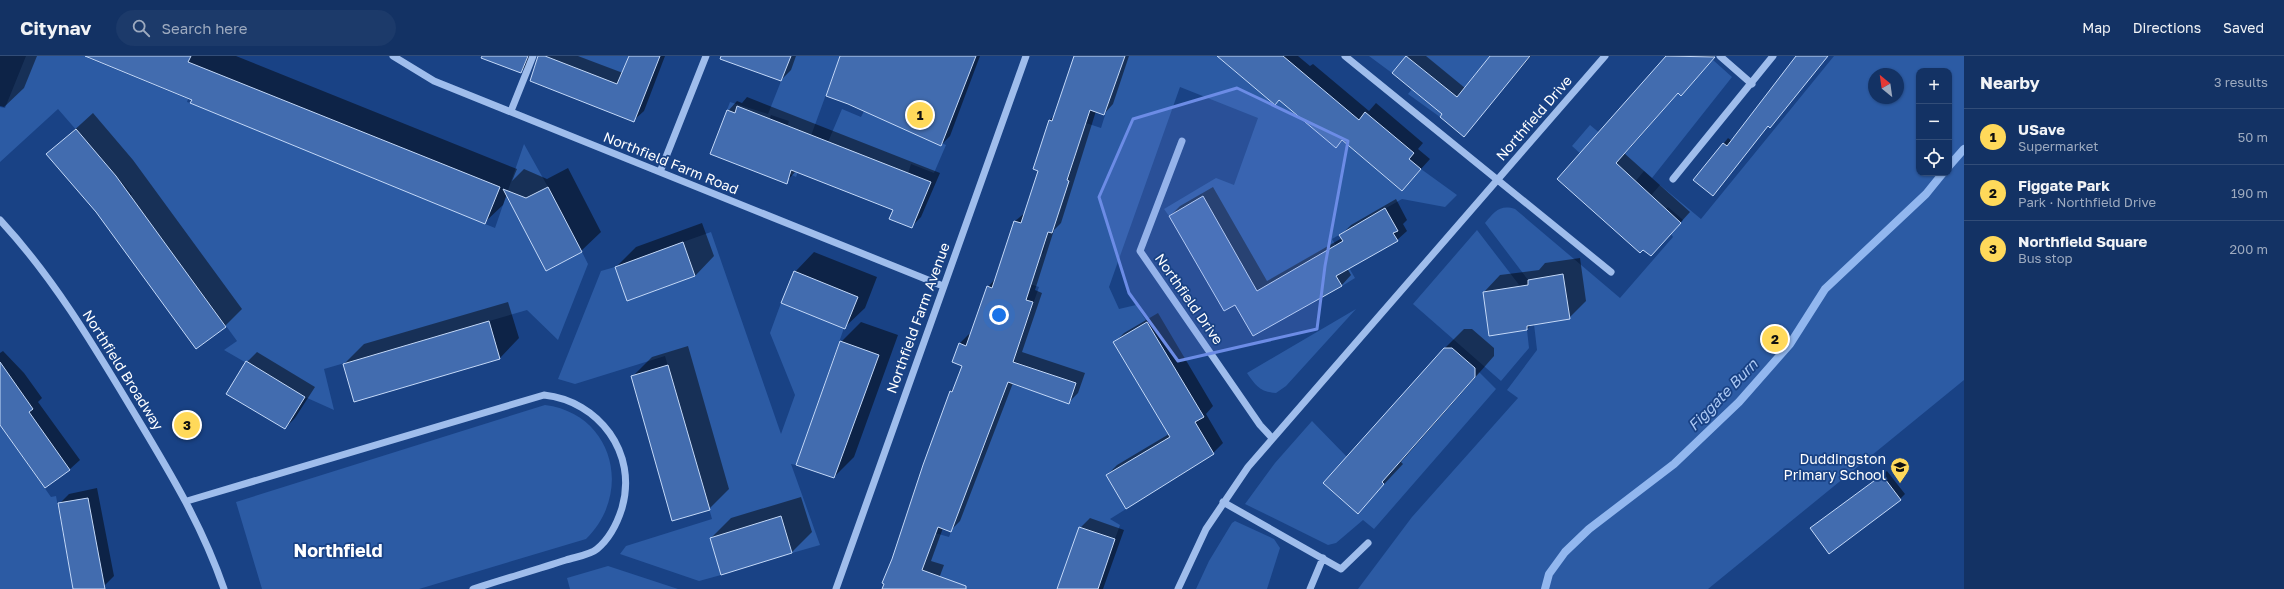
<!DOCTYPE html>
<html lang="en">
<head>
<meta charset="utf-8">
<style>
	body { margin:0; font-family:"Golos Text",sans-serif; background:#1c3a6a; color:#f1f3f6 }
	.controls { position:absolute; right:12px; top:12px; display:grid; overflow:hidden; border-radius:8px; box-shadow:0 1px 3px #0004 }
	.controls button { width:36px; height:36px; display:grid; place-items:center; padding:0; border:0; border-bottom:1px solid #324d78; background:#133264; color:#f1f3f6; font:20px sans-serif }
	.compass { position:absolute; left:1868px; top:12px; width:36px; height:36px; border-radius:50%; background:#133264; box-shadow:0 1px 3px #0004; rotate:331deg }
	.you { position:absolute; left:999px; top:259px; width:14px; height:14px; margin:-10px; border:3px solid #fff; border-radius:50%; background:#1a73e8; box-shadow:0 0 0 6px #1a73e833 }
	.badge { display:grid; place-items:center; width:26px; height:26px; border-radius:50%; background:#ffd95a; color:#111; font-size:13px; font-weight:700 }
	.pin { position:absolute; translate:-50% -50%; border:2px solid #fff; box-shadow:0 1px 4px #0006 }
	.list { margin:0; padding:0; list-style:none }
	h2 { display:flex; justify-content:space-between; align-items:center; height:52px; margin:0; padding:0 16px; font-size:17px }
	h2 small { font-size:13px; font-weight:400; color:#9daabf }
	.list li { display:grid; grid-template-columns:26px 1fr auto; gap:12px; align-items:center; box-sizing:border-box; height:56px; padding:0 16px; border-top:1px solid #324d78 }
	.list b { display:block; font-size:15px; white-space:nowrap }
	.list p { margin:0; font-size:13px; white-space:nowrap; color:#9daabf }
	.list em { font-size:13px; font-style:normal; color:#9daabf }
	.icon { flex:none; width:22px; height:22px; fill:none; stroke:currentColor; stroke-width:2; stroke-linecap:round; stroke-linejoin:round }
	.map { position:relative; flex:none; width:1964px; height:533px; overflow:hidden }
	header { display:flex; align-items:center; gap:24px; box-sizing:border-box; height:56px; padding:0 20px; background:#133264; border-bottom:1px solid #324d78 }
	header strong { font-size:19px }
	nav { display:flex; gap:22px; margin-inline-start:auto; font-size:14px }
	.search { width:280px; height:36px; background:#1c3a6a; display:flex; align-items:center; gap:10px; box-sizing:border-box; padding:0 14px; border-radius:22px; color:#9daabf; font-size:15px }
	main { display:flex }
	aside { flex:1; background:#133264 }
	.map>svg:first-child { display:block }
	.green { fill:#2c5ba4; fill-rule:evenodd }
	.shadow { fill:#0007 }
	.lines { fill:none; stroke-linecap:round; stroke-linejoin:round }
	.stream { stroke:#92b7ef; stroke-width:8 }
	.building { fill:#426caf; stroke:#c4d9f9 }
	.minor { stroke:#9fbdec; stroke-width:7 }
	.marked { fill:#6c8ce6; fill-opacity:0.2; stroke:#6c8ce6; stroke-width:3; stroke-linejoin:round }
	.labels { text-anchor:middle; stroke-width:3.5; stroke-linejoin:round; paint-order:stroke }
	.street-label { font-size:14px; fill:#fff; stroke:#194285 }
	.poi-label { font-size:14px; fill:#fff; stroke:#194285; text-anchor:end }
	.water-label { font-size:15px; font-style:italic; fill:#abc8f4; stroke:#194285 }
	.district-label { font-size:18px; font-weight:bold; fill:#fff; stroke:#194285 }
</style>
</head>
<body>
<header>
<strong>Citynav</strong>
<div class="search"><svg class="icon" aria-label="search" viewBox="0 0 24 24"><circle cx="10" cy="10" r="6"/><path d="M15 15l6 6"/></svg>Search here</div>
<nav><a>Map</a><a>Directions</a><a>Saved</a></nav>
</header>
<main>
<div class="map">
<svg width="1964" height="533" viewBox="0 0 1964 533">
	<rect width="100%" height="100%" fill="#194285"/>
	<path class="green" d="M26,0h62v2l100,41 -1,3 3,1 305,125 29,-84 24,43 -36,18 34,66 36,-19 6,12 -30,76 -31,-30 -203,59 10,41 -29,-13 -81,-47 13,-9 -45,-62 -22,-22 3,-3 -43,-58 2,-2 -74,-85 -58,53v-55l5,1z
		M545,0h84l-12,28z
		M791,0h49l-44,121 -6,-3 15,-40 -18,-7 2,-6 -18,-6 -8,20 -5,-13 -31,-12 3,-8 38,12z
		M1125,0h92l58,49 4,-5 57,48 6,-8 60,51 19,-22 36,26 -12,12 -43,-8 -70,40 23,39 -13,8 -19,-34 -65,40 -55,-96 -34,20 -5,-7 52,-31 18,7 24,-67 -78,-31 -71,200 10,22 17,-4 11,17 -34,20 57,95 -64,38 20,34 -16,10 10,6 -5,14 -58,50h-120l4,-12 -19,-7 13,-37 14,4 30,-81h2l10,-27 -11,-4 8,-22 12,4 8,-24 61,20 7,-20 -63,-22 26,-74 -9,-3 11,-31 2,1 5,-22 4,1 31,-102 -9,-12 27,9 9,-29 -8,-3 9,-25 8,2z
		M1369,0h121l-50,61 -32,-23 18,-22 -20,-16 -14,17z
		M1834,0h130v324l-256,209h-350l54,-72 106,-119 -11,-8 30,-40 -3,-26 36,-5 -7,-45 -35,6 -43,-57c9,-11 15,-19 30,-14l105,89 53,-61 -2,-3 12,-14 -15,-13 -12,13 -15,-13 19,-22 41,34zM1919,15h30v102h-30zM1874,18h24v24h-24z
		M1713,4l19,17 -80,101 -8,-7 -19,23 -53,-48 18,-21 35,29 53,-61 2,2z
		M842,53l19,8 3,-6 82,34 -12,28 -23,-9 -3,10 -80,-32z
		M1477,174l43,56 -37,6 6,44 38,-6 2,18 -28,33 -88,-77z
		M711,176l70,202 14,-39 -25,-62 11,-30 63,25 -48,137 -5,-1 29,81 -28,8 -11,-37 -71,22 11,37 -22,6 -79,-27 6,-8 86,-27 -47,-163 -90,28 -17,-5 43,-108 14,-4 12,34 68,-25 -12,-34z
		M1356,253l-70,77 -10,7c-16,-1 -20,-7 -29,-20z
		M1479,316l17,17 -122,140 -11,-9 -27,23 -8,2 -83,-41 30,-41 37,-42 35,36 35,25z
		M545,349c69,9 88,88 41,134l-167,50h-157l-26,-87z
		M0,369l51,72 5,-1 17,93h-73z
		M1235,465l39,18 6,9 -13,41h-71l13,-28 23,-38z
		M608,510l70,23h-108l-3,-11z"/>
	<path class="shadow" d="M0,0h37l-13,32 -20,19 -4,-1z
		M117,0h119l281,113 -5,12 12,-12 23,10 21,-11 33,64 -20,19 -74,-57 -4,11 -18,17 -292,-123z
		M480,0h53l-3,6 -9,10z
		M538,0h40l45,17 6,-17h36l-21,55 -10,9 -103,-39z
		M757,0h39l-5,14 -10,10z
		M842,0h138l-30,80 -9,9z
		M1075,0h54l-16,48 -9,10 -8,-3 -35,112 -7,7 -19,60 7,3 -20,59 63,21 -7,20 -9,9 -56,-19 -53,138 -9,9 -8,-2 -12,33 13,4 -9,24h-52l29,-91 39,-107 4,-4 8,-22 -4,-21 10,-10 2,1 17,-48 7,-8 20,-58 11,-9 13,-41 11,-51 4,-4z
		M1219,0h79l12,10 3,-2 56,47 7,-8 47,40 -5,6 12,10 -28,31 -59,-50 -7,7 -56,-48z
		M1408,0h18l39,32 27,-32h39l-67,79 -20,-21 -50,-41z
		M1668,0h46l-24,29 -12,7 -54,61 66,59 -30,33 -102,-66z
		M1800,0h27l-57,71 -2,-2 -73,55 29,-37 4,-5 4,3z
		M747,41l193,76 -19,44 -9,9 -18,-17 -98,-38 -10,11 -58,-71 9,-10 5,2z
		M93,57l40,47 109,149 -17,17 -29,21 -99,-136 -49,-57z
		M1213,131l54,94 75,-43 -1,-3 10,-10 45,-26 11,21 -4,4 4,7 -10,9 -50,28 4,7 -9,10 -88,49 -18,-30 -66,-88 10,-10z
		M702,167l12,33 -19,20 -79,-9 20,-20z
		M814,196l63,25 -12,31 -20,19 -50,-55z
		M1580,202l6,43 -17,17 -37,6 -5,5 -43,-37 16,-17 39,-5 6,-7z
		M508,246l11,36 -19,20 -156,6 20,-20z
		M1158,257l55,93 -7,8 17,29 -10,10 -106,22 10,-10 52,-31 -54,-92 9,-9z
		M861,266l37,13 -44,122 -20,20 7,-135z
		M1464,273h8l22,19v8l-93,106 2,2 -45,48 86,-163z
		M688,290l41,143 -20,20 -77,-132 20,-20z
		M3,295l21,22 18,25 -4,4 42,58 -10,9 -25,18 -45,-63v-71z
		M257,296l58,35 -20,31 -10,10 -38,-66z
		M1887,415l18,23 -5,5 -83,25z
		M97,432l17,88 -10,10 -30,3 -15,-85 10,-10z
		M801,441l11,35 -20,20 -71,22 -10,-36 20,-20z
		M1090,462l34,12 -21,59h-45l22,-61z"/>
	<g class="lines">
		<path class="stream" d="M1949,110l15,-17
			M1545,533l4,-15 16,-22 24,-23 85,-65 65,-62 51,-58 35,-55 101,-95 17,-21"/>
	</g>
	<path class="building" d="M85,0h106l-3,6 312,125 -15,37 -295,-121 2,-3z
		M482,0h46l-7,17 -40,-15z
		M538,0h7l72,28 12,-28h31l-26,66 -104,-41z
		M721,0h70l-10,25 -61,-22z
		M840,0h136l-35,90 -93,-42 -22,-8z
		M1074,0h51l-21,59 -14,-5 -23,70 2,1 -17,52 -4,-1 -22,68 7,2 -20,60 63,21 -7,21 -61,-22 -57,150 -13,-5 -16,43 44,16v3h-84l2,-5 -2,-1 10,-24 31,-94 27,-74 2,1 10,-26 -10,-4 7,-19 7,3 21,-60 5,2 22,-67 7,2 17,-52 -5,-2 16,-49 3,1z
		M1217,0h66l76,64 6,-8 49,41 -5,6 12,10 -19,22 -60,-51 -6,8 -57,-48 -4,5z
		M1406,0l51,41 33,-41h40l-66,81 -24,-20 2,-3 -50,-41z
		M1666,0l49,1 -34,39 -3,-3 -62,70 65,60 -30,33 -8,-6 -3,3 -83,-74z
		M1796,0h32l-58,72 -2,-2 -55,70 -20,-16 30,-37 4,3z
		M737,50l194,76 -19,46 -23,-9 4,-9 -102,-40 -4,14 -77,-30 17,-44 8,3z
		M76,73l40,47 110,151 -30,22 -100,-137 -50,-58z
		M548,131l34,65 -36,19 -43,-82 23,9z
		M1203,140l54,95 86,-50 -4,-6 46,-27 13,23 -5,2 5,8 -62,35 6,10 -89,50 -18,-31 -11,6 -55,-95z
		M683,186l12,34 -68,25 -12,-34z
		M794,215l64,26 -13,32 -64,-26z
		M1563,218l7,45 -43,7v4l-38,6 -6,-44 45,-7v-5z
		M489,265l11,38 -146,43 -11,-38z
		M1147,266l57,95 -9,5 19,32 -88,55 -20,-34 64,-38 -57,-95z
		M840,285l39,14 -45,123 -38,-13z
		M1444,292h8l23,20v9l-93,105 2,2 -26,30 -35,-31z
		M246,305l59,36 -20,32 -59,-35z
		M0,306l33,47 -4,3 41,58 -25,18 -45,-63z
		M668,309l42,145 -38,11 -41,-145z
		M1882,419l19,25 -72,54 -19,-26z
		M88,442l8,43 9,48h-32l-15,-86z
		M781,460l11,37 -71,22 -11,-37z
		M1079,471l36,12 -17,50h-41z"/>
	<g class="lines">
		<path class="minor" d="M393,0l41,25 509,205
			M1345,0l266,216
			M1720,0l32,28
			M511,55l22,-55
			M1182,85l-42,110 120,174 12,13
			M660,116l46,-116
			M1673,123l100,-123
			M0,164c52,56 91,121 130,186 36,60 71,116 94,183
			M187,445l357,-106c55,6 94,58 78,113 -5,16 -13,31 -25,41 -7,6 -22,8 -31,11 -31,10 -62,19 -93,29
			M1223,446l118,67 27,-26
			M836,533l190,-533
			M1178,533l28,-60 42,-62 357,-411
			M1310,533l13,-31"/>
	</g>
	<path class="marked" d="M1237,32l111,53 -23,125 -8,63 -139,32 -49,-68 -30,-96 34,-78z"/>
	<defs>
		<symbol id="school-pin" viewBox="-11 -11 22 30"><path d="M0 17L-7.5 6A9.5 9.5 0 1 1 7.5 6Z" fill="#ffd95a" stroke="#194285"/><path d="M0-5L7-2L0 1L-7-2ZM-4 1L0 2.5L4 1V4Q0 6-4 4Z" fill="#111"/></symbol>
	</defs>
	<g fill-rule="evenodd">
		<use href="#school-pin" x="1889" y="400" width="22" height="30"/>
	</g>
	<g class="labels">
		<g class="street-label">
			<text transform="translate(1534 62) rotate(-49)" y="5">Northfield Drive</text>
			<text transform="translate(671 107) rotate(22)" y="5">Northfield Farm Road</text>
			<text transform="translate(1189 243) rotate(55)" y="5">Northfield Drive</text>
			<text transform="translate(918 262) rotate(-70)" y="5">Northfield Farm Avenue</text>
			<text transform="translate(123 314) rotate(58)" y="5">Northfield Broadway</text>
		</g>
		<g class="poi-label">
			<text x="1886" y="408">Duddingston<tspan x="1886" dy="16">Primary School</tspan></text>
		</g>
		<g class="water-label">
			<text transform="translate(1723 339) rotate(-46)" y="5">Figgate Burn</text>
		</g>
		<g class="district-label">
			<text x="338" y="501">Northfield</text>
		</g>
	</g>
</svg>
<div class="controls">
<button>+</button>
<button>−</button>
<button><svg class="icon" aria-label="locate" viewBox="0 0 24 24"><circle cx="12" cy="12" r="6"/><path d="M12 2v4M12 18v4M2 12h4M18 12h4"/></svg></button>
</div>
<svg class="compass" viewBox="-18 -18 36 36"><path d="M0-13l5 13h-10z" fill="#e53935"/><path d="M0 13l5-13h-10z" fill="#9daabf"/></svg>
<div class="you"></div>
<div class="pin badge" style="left:920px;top:59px">1</div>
<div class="pin badge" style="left:1775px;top:283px">2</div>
<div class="pin badge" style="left:187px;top:369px">3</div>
</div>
<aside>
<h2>Nearby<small>3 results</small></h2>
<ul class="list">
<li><span class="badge">1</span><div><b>USave</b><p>Supermarket</p></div><em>50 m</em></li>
<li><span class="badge">2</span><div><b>Figgate Park</b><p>Park · Northfield Drive</p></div><em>190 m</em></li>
<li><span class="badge">3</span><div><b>Northfield Square</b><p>Bus stop</p></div><em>200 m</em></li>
</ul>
</aside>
</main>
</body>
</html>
